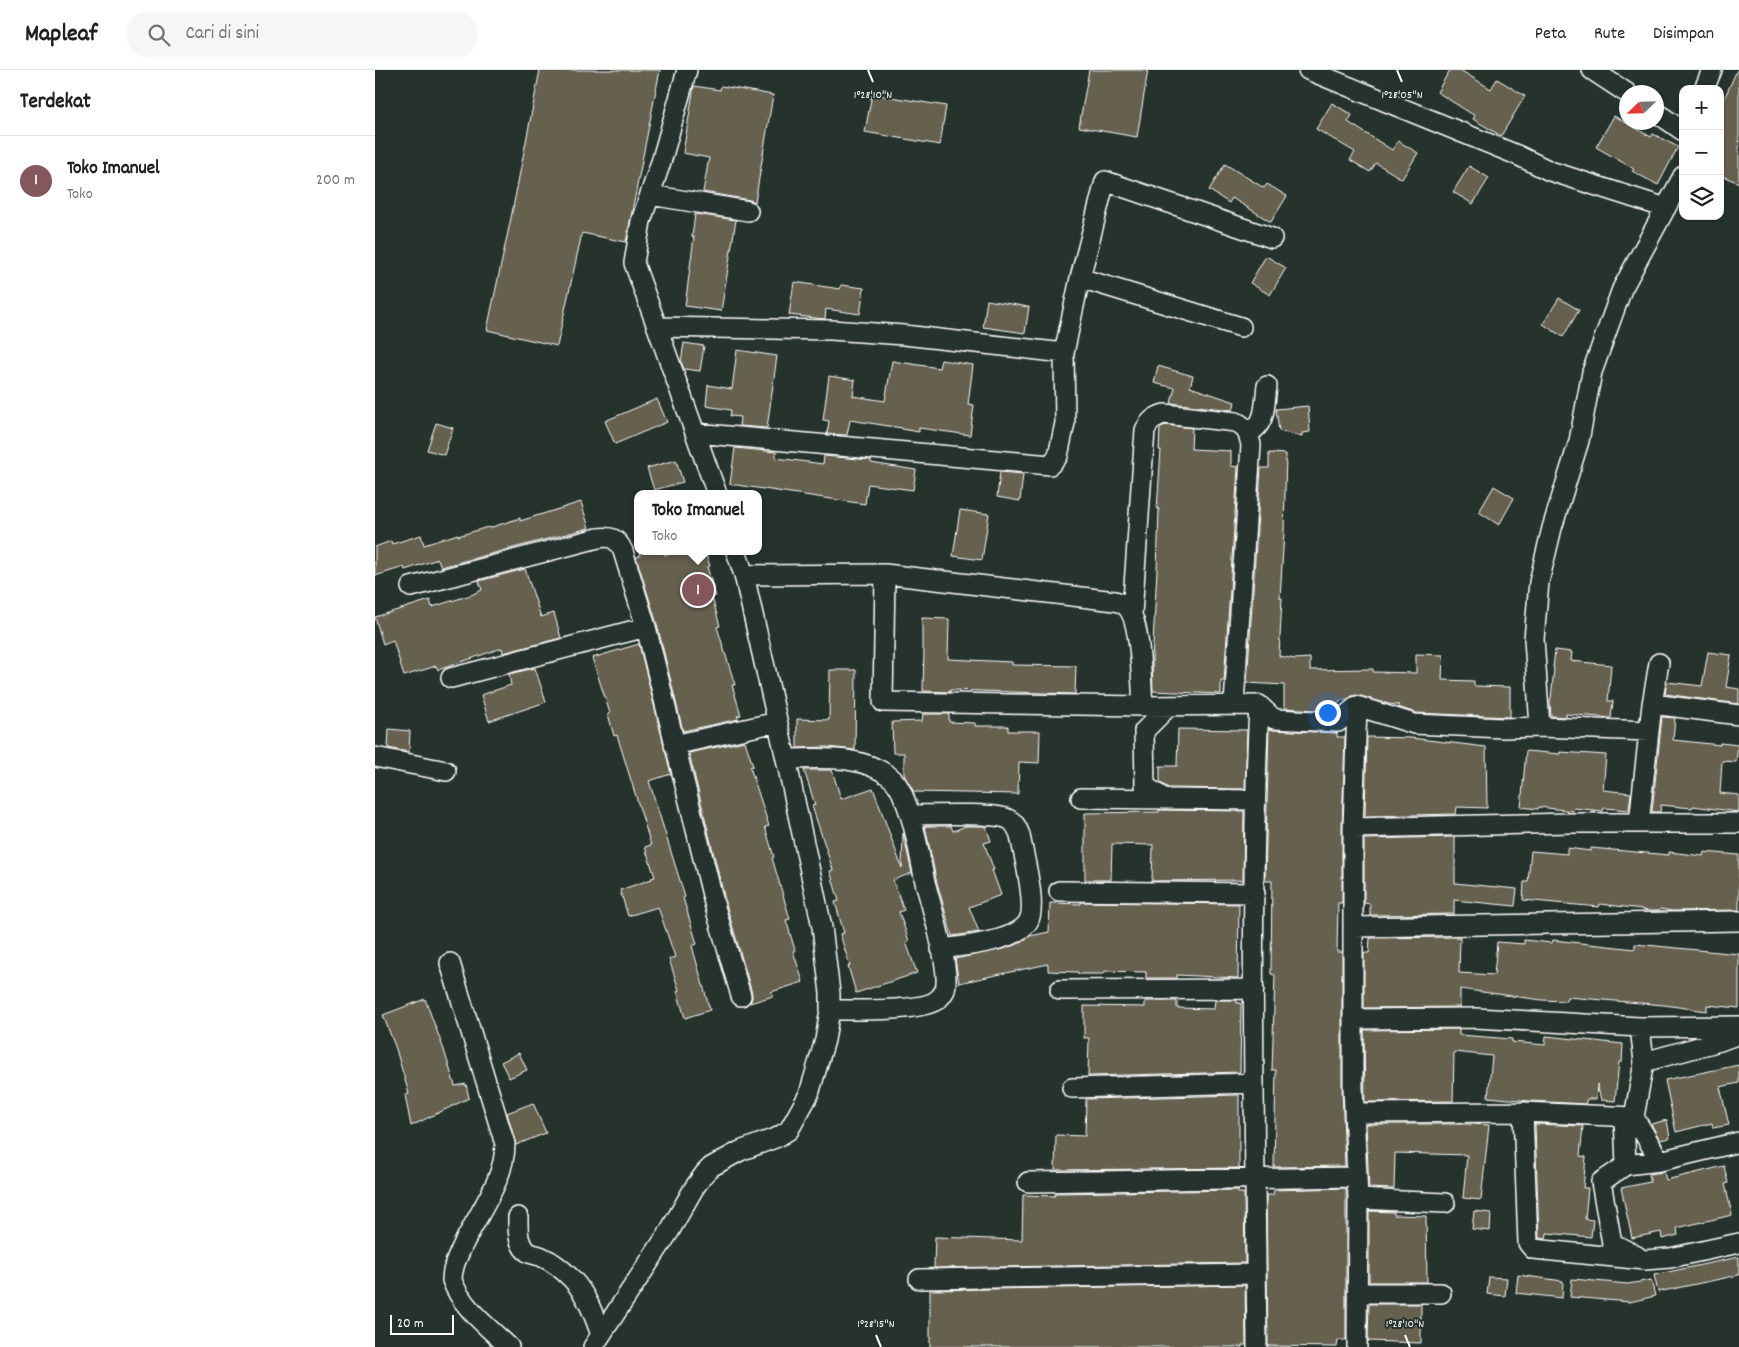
<!DOCTYPE html>
<html lang="id">
<head>
<meta charset="utf-8">
<style>
	body { margin:0; font-family:Dekko,sans-serif; background:#f6f6f6; color:#202124 }
	.controls { position:absolute; right:15px; top:15px; display:grid; overflow:hidden; border-radius:10px; box-shadow:0 1px 4px #0004 }
	.controls button { width:45px; height:45px; display:grid; place-items:center; padding:0; border:0; border-bottom:1px solid #e0e0e0; background:#fff; color:#202124; font:25px sans-serif }
	.compass { position:absolute; left:1244px; top:15px; width:45px; height:45px; border-radius:50%; background:#fff; box-shadow:0 1px 4px #0004; rotate:247deg }
	.scale { position:absolute; left:15px; bottom:12px; width:64px; box-sizing:border-box; padding-left:5px; border:2px solid #fff; border-top:0; font-size:14px; line-height:18px; white-space:nowrap; color:#fff; -webkit-text-stroke:4px #26332d; paint-order:stroke }
	.you { position:absolute; left:952px; top:642px; width:18px; height:18px; margin:-12px; border:4px solid #fff; border-radius:50%; background:#1a73e8; box-shadow:0 0 0 8px #1a73e833 }
	.badge { display:grid; place-items:center; width:32px; height:32px; border-radius:50%; background:#84575d; color:#fff; font-size:16px; font-weight:700 }
	.pin { position:absolute; translate:-50% -50%; border:2px solid #fff; box-shadow:0 1px 5px #0006 }
	.popup { position:absolute; left:259px; top:420px; width:128px; height:65px; box-sizing:border-box; display:grid; place-content:center; border-radius:10px; background:#fff; filter:drop-shadow(0 1px 4px #0005); font-size:16px; white-space:nowrap; color:#757577 }
	.popup b { font-size:19px; color:#202124 }
	.popup::after { content:''; position:absolute; left:50%; top:100%; margin-left:-10px; border:10px solid transparent; border-top-color:#fff }
	.list { margin:0; padding:0; list-style:none }
	h2 { display:flex; justify-content:space-between; align-items:center; height:65px; margin:0; padding:0 20px; font-size:21px }
	h2 small { font-size:16px; font-weight:400; color:#757577 }
	.list li { display:grid; grid-template-columns:32px 1fr auto; gap:15px; align-items:center; box-sizing:border-box; height:90px; padding:0 20px; border-top:1px solid #e0e0e0 }
	.list b { display:block; font-size:19px; white-space:nowrap }
	.list p { margin:0; font-size:16px; white-space:nowrap; color:#757577 }
	.list em { font-size:16px; font-style:normal; color:#757577 }
	.icon { flex:none; width:28px; height:28px; fill:none; stroke:currentColor; stroke-width:2; stroke-linecap:round; stroke-linejoin:round }
	.map { position:relative; flex:none; width:1364px; height:1277px; overflow:hidden }
	header { display:flex; align-items:center; gap:30px; box-sizing:border-box; height:70px; padding:0 25px; background:#fff; border-bottom:1px solid #e0e0e0 }
	header strong { font-size:24px }
	nav { display:flex; gap:28px; margin-inline-start:auto; font-size:18px }
	.search { width:350px; height:45px; background:#f6f6f6; display:flex; align-items:center; gap:12px; box-sizing:border-box; padding:0 18px; border-radius:20px; color:#757577; font-size:19px }
	main { display:flex }
	aside { flex:1; background:#fff }
	.map>svg:first-child { display:block }
	.building { fill:#66604f; stroke:#fff }
	.lines { fill:none; stroke-linecap:round; stroke-linejoin:round }
	.minor-casing { stroke:#fff; stroke-width:22 }
	.minor { stroke:#26332d; stroke-width:19 }
	.ticks { fill:none; stroke:#fff; stroke-width:2 }
	.ticks-label { font-size:12px; text-anchor:middle; fill:#fff; stroke:#26332d; stroke-width:4; stroke-linejoin:round; paint-order:stroke }
</style>
</head>
<body>
<header>
<strong>Mapleaf</strong>
<div class="search"><svg class="icon" aria-label="search" viewBox="0 0 24 24"><circle cx="10" cy="10" r="6"/><path d="M15 15l6 6"/></svg>Cari di sini</div>
<nav><a>Peta</a><a>Rute</a><a>Disimpan</a></nav>
</header>
<main>
<aside>
<h2>Terdekat<small></small></h2>
<ul class="list">
<li><span class="badge">1</span><div><b>Toko Imanuel</b><p>Toko</p></div><em>200 m</em></li>
</ul>
</aside>
<div class="map">
<svg width="1364" height="1277" viewBox="0 0 1364 1277">
	<rect width="100%" height="100%" fill="#26332d"/>
	<filter id="ink" filterUnits="userSpaceOnUse"><feTurbulence type="fractalNoise" baseFrequency=".02" numOctaves="2"/><feDisplacementMap in="SourceGraphic" scale="10" xChannelSelector="R" yChannelSelector="G"/><feConvolveMatrix kernelMatrix="1 2 1 2 8 2 1 2 1" color-interpolation-filters="sRGB"/></filter>
	<g filter="url(#ink)">
		<path class="building" d="M165,0h120l-34,172 -44,-9 -25,113 -70,-16 24,-112z
			M714,0h59l-11,67 -58,-10z
			M1075,0h10l31,19 6,-10 28,17 -24,40 -28,-17 2,-3 -38,-24z
			M1362,0h2v113l-19,-8v-67z
			M319,16l26,4 1,-4 52,9 -18,107 -5,-2 -47,-8 6,-34 -26,-5z
			M497,24l74,12 -6,39 -75,-13z
			M957,33l20,12 -4,7 44,28 6,-9 20,12 -16,26 -26,-16 -6,9 -20,-12 5,-8 -39,-23z
			M1239,46l37,21 2,-3 25,13 -20,38 -26,-14 2,-2 -38,-22z
			M850,94l39,24 3,-4 20,12 -16,26 -39,-24 -3,5 -20,-13z
			M1094,96l20,12 -16,26 -20,-12z
			M320,144l41,6 -15,91 -36,-5 9,-69h-2z
			M891,186l20,12 -16,27 -20,-12z
			M419,212l46,7 1,-4 23,3 -4,26 -34,-5 -1,10 -36,-4z
			M1184,228l20,12 -16,27 -20,-13z
			M612,230l42,7 -4,26 -42,-6z
			M309,273l20,3 -4,25 -16,-2 -3,-7z
			M362,280l40,6 -10,72 -28,-2 1,-9 -10,-1 1,-6 -25,-4 2,-21 24,4z
			M566,290l32,5 -5,39 6,1 -4,30 -51,-7v4l-17,-3v-1l-52,-8 -3,15 -20,-1 2,-13 -6,-1 6,-44 26,4 -2,16 32,5 7,-40 47,7z
			M783,296l35,10 -3,11 45,15 -2,8 -62,-7 4,-15 -21,-5z
			M282,329l10,23 -52,22 -10,-23z
			M933,336l2,26 -8,1v4l-23,-6 -3,-22z
			M61,353l17,5 -9,27 -17,-5z
			M790,355l27,3 -1,21 40,2v15l7,1 -14,214h-3v13l-68,-3 -1,-30 5,-91 2,-61h-2l4,-59h-2l1,-22z
			M360,378l41,4v6l47,6 1,-8 47,4v3l45,7 -3,20 -45,-6 -3,20 -135,-20z
			M894,383l17,1 -2,78 -4,66h2l-3,58 16,3 15,-1v12l63,-1v3l43,1v-19l27,1 -1,25 32,1v5l36,1v30l-94,-4 -18,-6 1,-2 -10,-1 -32,-9 -5,1 -6,4h-5l-1,2h-2v5l-4,4 -50,-3v-23l-37,-2 14,-215h8z
			M301,390l7,22 -29,8 -7,-22z
			M625,402l23,2 -3,27 -23,-4z
			M1119,416l20,12 -15,27 -20,-13z
			M206,432l8,26 -148,39 -3,-8 -33,11 -1,-3 -29,9v-29l16,-6 1,3 29,-9 3,10 34,-11v2l30,-9 1,1 31,-10v3z
			M585,440l29,4 -7,46 -29,-4z
			M264,481h25l1,4 15,-4h25l5,15 -3,1 9,29 -4,1 8,29 -3,1 18,58h-3l9,30 -4,1 2,3 -56,12 -26,-107 -21,-67 4,-1z
			M150,499l16,48 13,-4 7,25 -58,15 -1,-5 -64,22 -2,-4 -32,10 -11,-36 -10,4 -8,-27 55,-17 2,7 39,-12 11,-5 -3,-9z
			M547,548l27,1 -1,40 64,3v3l64,1 -1,28 -125,-4v2l-27,-1 1,-41h-2z
			M264,574l32,130 -22,7 36,116 -2,1 14,46 -5,2 18,64 -25,8 -8,-27 2,-1 -10,-31 6,-2 -17,-50 -30,9 -8,-26 32,-11 -1,-1 4,-1 -10,-30 6,-2 -34,-110 -3,1 -6,-22 2,-1 -18,-55z
			M1180,580l17,2 -1,9 40,4 -3,36h5l-2,17 -45,-4v3l-15,-1 -1,-14v-3h1l3,-31h-1z
			M1333,582l23,3 -5,32 13,2v15l-74,-10 2,-12 35,4z
			M160,598l11,34 -57,19 -8,-26 30,-10 -2,-11z
			M455,600h26l-1,80 -28,-3 -30,1v-29l32,1z
			M548,644h26v8l26,1v3h33v5h32l-1,32 -20,-1 -1,32 -104,-2 -10,-17v-22h-11l-1,-31 30,-1z
			M1287,647l13,1 -2,22 47,5v-2l18,2 -2,17 -14,-1 -2,32 19,2v17l-46,-6 -1,2 -31,-3 -1,7h-8z
			M14,659l21,2 -1,21 -21,-4z
			M803,659l69,1 -2,59 -77,-1 -8,-6v-16h17z
			M894,659l4,1 64,3v4h8l-3,91v75h-4l-1,49h5v135l3,79 -71,1 2,-97h-4l3,-95 -4,-1 1,-93h-7z
			M992,667l44,1 75,9 1,61 -30,-1 -1,7 -91,2z
			M370,671l8,25 -3,1 19,59 -4,1 9,30 -2,1 18,61 -4,1 9,30 -2,1 10,31 -32,10 2,4 -23,7 2,-5v-5l-26,-89 -37,-151z
			M1151,681l34,3v-2l46,3 -3,35 28,3 -2,17 -25,-2 -1,3 -29,-3 -1,3 -34,-4 -1,2 -17,-2z
			M429,700h28l9,29 32,-11 29,80 1,-35 9,40 -19,7 11,30 -5,2 10,29 -3,1 11,31 -61,20 -8,-27h2l-10,-32 4,-1 -9,-31 4,-1 -9,-30 3,-1 -21,-64 3,-1z
			M784,740l85,1 -1,69 -91,1 1,-36 -41,-1 -1,36h-26v-67l74,-1z
			M550,756h26l2,5 13,-5h20l5,15 -7,2 10,27h-2l9,25 -32,12 10,25 -27,4 -16,-57z
			M1080,767v46l62,6 -2,17 -61,-6v14l-84,1v-11l-6,-1v-64z
			M1192,778l24,3v-3l78,7v-3l34,4 1,-4 35,3v55l-67,1 -12,-2 -1,2h-10l-7,-1v-1l-42,-5 -1,3 -76,-7 1,-18h4l3,-31 36,3z
			M706,832l158,2 -1,74 -61,-3v3h-31v-6l-41,-1 -1,3h-26v-2l-30,-1v-7l-89,19 -4,-24 48,-10 15,-5 12,-8 19,-4 1,-29 31,1z
			M1085,867l-1,36 35,2 3,-33 27,2v-4l28,3 1,-3 82,9v-5l104,10v54l-32,-3v6l-43,-6 -97,-8 -1,4 -24,-1 -82,-11v18l-96,1v-55h5l1,-15z
			M50,929l19,51 11,36 11,-2 3,14 -58,28 -6,-31 4,-1 -13,-45 -13,-34z
			M840,930h22v3h4l-1,69 -152,4 1,-38h-5v-32l61,1v-6h32v7l37,1z
			M1084,959v6l53,4v3l33,3 1,-9 77,8 -1,18h-3l-4,39 -14,-1 -4,-16 -1,15h-9l-2,5 -55,-3 -42,-4 4,-41 -38,-4 -1,49 -88,1 -1,-72z
			M144,983l8,17 -18,8 -8,-16z
			M1364,995v18l-19,4 9,38 -16,3 -1,-5 -36,9 -11,-52z
			M864,1025v73l-184,2 1,-35 29,1 1,-37z
			M158,1033l13,30 -30,12 -9,-32z
			M1292,1050l3,18 -10,2 -9,-16z
			M991,1054h104l19,1 -8,75 -18,-2 4,-43 -72,-2 -1,36 -25,-1z
			M1160,1054l48,2 -3,30 6,1 -3,31h5l-3,31 8,1 -2,17 -44,-4 -1,6 -7,-1z
			M1349,1096l4,17 -3,1 7,31 -55,13 1,7 -16,4 -1,-7 -29,6 -11,-50 29,-6 -1,-8 15,-2 2,8z
			M971,1118v152h-8l-1,7 -69,-1 -2,-151h7l1,-5z
			M863,1120v3h6l1,70 -311,5 1,-31 87,3 1,-45 32,1v-3z
			M994,1141l25,1v3l32,1 1,66h-58z
			M1099,1141l17,2 -1,18 -18,-2z
			M1364,1187v18l-81,17 -4,-17z
			M1143,1205l45,6 -1,17 -46,-5z
			M1114,1207l18,1 -2,18 -18,-2z
			M1197,1209l56,5 23,-4 4,16 -25,6 -60,-5z
			M870,1215l1,60h-4v2h-312v-57z
			M994,1234h52v39l-53,-2z"/>
		<g class="lines">
			<defs>
				<path id="minor" d="M312,0l-25,89 -21,62 -7,42 83,231
					M933,0l209,85 33,16 116,37
					M1217,0l35,23
					M1329,19l8,-19
					M1282,43l26,18
					M275,125l98,16
					M705,208l161,49
					M282,257l174,3 73,5 160,18
					M320,363l355,32 8,-9 7,-33 -1,-70 16,-75 25,-97 167,57
					M873,364c19,-11 16,-28 19,-48
					M510,504l-2,128 260,4
					M369,505l141,-1 230,27c3,1 8,2 11,5 16,14 15,78 17,100l116,-1 15,14 64,3 19,-16 57,18 89,4 37,-1 109,4
					M36,517l187,-49c13,-2 19,0 25,13l23,76 69,280 26,89
					M757,544l13,-184c5,-9 9,-13 19,-16l72,8c10,4 13,13 15,23l-17,259
					M76,608l195,-51
					M1277,634l87,11
					M1165,657l-6,-88 5,-57 13,-54 27,-87 13,-69 30,-83 61,-113
					M299,675l103,-23
					M0,687l71,14
					M411,689c35,0 73,-5 103,17 7,5 12,14 15,22 11,26 15,56 21,84 6,23 26,87 20,108 -1,2 -5,8 -7,9 -13,13 -88,11 -108,11
					M706,728l174,2
					M790,729l-20,-13 -1,-55 25,-25
					M535,745c20,0 83,-3 98,4 7,3 9,9 12,16 3,19 18,71 8,87 -13,20 -65,24 -87,27
					M1264,753l13,-119 7,-41
					M978,758l217,-5h169
					M684,821l196,2
					M978,857l386,-6
					M75,893l55,181c0,37 -28,70 -43,103 -5,11 -10,21 -10,33 9,27 37,48 57,67
					M685,920l194,-1
					M979,949l121,-1 165,9 99,-1
					M1265,957l4,35 -10,55 26,44
					M1269,992l76,-21 19,-7
					M697,1018l182,-5
					M1148,1042l5,131 5,6 112,11 25,-2 69,-15
					M979,1043l169,-1 111,5
					M1249,1047l2,48
					M653,1112l329,-5
					M983,1129l87,4
					M143,1147c0,12 -1,29 11,36 5,2 11,2 15,5 10,4 21,14 28,21 15,16 22,36 29,56
					M1262,1186l-25,-13 -11,-61 25,-17 34,-4 79,-19
					M544,1209l337,-5
					M982,1223h84
					M218,1277l76,-115 25,-44 11,-15 6,-6 29,-16 38,-14 11,-7 20,-36 16,-54 5,-30v-17l-8,-66 -36,-168 -42,-184 -8,-24
					M882,1277c-2,-214 -8,-428 2,-642
					M982,1277l1,-148 -5,-112v-259l4,-122"/>
			</defs>
			<use href="#minor" class="minor-casing"/>
			<use href="#minor" class="minor"/>
		</g>
	</g>
	<path class="ticks" d="M493,0l5,12M1022,0l5,12M501,1265l5,12M1030,1265l5,12"/>
	<g class="ticks-label">
		<text x="498" y="28">1°28'10"N</text>
		<text x="1027" y="28">1°28'05"N</text>
		<text x="501" y="1257">1°28'15"N</text>
		<text x="1030" y="1257">1°28'10"N</text>
	</g>
</svg>
<div class="controls">
<button>+</button>
<button>−</button>
<button><svg class="icon" aria-label="layers" viewBox="0 0 24 24"><path d="M12 4l9 5-9 5-9-5zM3 14l9 5 9-5"/></svg></button>
</div>
<svg class="compass" viewBox="-18 -18 36 36"><path d="M0-13l5 13h-10z" fill="#e53935"/><path d="M0 13l5-13h-10z" fill="#757577"/></svg>
<div class="scale">20 m</div>
<div class="you"></div>
<div class="pin badge" style="left:323px;top:520px">1</div>
<div class="popup"><b>Toko Imanuel</b>Toko</div>
</div>
</main>
</body>
</html>
